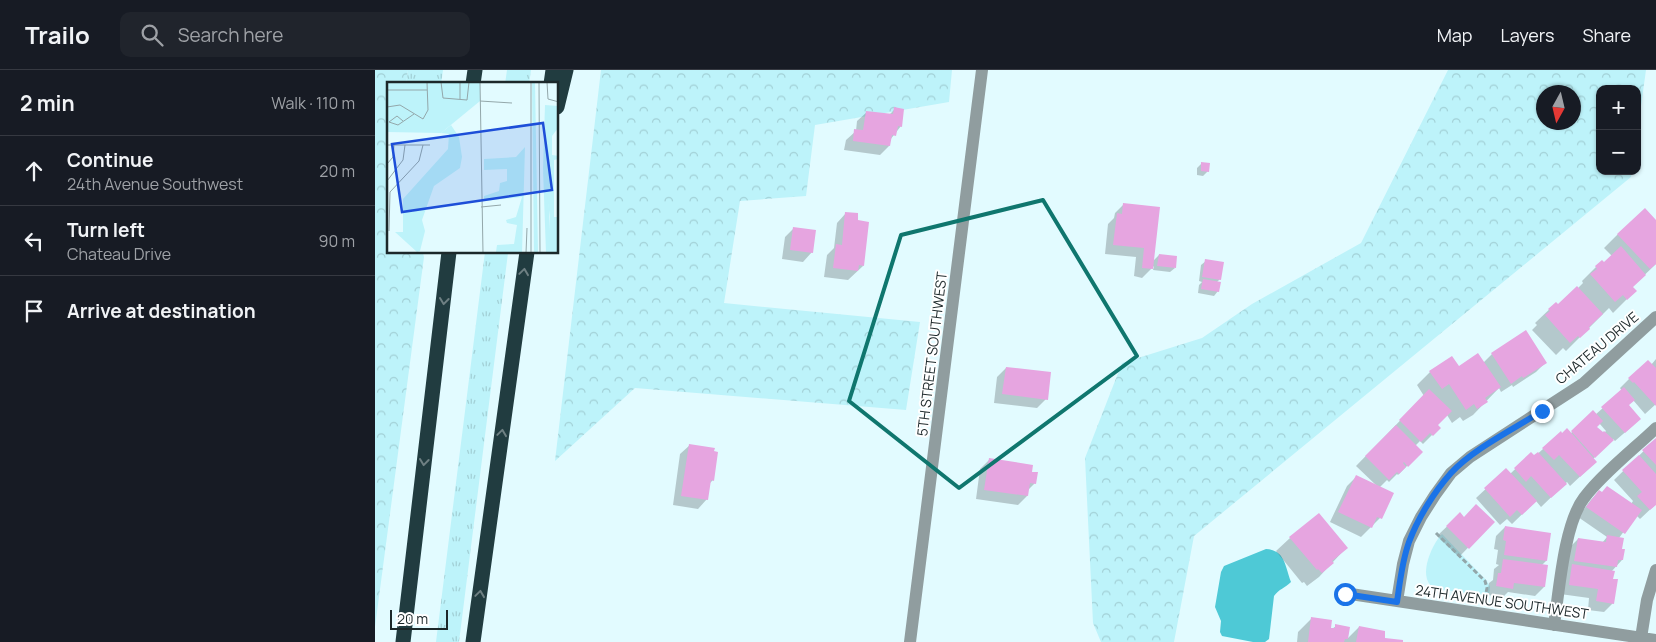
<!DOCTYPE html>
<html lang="en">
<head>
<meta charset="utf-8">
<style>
	body { margin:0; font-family:Manrope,sans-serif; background:#20242c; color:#f1f3f6 }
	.controls { position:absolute; right:15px; top:15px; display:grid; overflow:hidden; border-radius:10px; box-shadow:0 1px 4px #0004 }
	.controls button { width:45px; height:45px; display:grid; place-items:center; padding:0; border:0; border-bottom:1px solid #363941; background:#171b24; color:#f1f3f6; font:25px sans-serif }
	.compass { position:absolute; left:1161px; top:15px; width:45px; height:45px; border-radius:50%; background:#171b24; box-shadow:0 1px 4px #0004; rotate:188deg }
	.scale { position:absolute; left:15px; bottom:12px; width:58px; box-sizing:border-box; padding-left:5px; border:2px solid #1c282a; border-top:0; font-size:14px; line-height:18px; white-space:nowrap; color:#1c282a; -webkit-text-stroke:4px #fff; paint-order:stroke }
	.stop { position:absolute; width:15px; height:15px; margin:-11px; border:4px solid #1a73e8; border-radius:50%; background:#fff }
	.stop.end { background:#1a73e8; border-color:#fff; box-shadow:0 1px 5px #0008 }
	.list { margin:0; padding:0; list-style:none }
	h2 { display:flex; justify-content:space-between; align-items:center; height:65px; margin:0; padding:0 20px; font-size:21px }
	h2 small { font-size:16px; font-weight:400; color:#9ea1a6 }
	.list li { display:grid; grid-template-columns:32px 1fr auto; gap:15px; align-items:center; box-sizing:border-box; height:70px; padding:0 20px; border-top:1px solid #363941 }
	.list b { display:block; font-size:19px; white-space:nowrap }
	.list p { margin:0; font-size:16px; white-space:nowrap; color:#9ea1a6 }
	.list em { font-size:16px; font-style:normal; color:#9ea1a6 }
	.icon { flex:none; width:28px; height:28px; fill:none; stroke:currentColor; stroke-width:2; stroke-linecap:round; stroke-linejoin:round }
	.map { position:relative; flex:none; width:1281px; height:572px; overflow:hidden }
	header { display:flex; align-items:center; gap:30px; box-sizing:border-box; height:70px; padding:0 25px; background:#171b24; border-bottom:1px solid #363941 }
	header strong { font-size:24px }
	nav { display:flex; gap:28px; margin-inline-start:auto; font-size:18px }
	.search { width:350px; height:45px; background:#20242c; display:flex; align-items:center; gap:12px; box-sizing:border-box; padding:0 18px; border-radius:10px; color:#9ea1a6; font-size:19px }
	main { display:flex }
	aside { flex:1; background:#171b24 }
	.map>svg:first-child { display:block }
	.grass { fill:url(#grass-tufts) }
	.forest { fill:url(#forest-crowns); fill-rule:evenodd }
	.park { fill:#bdf3fa }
	.water { fill:#4ec9d6 }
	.shadow { fill:#0003; fill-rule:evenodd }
	.building { fill:#e6a5e0 }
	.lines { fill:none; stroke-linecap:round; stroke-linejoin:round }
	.path { stroke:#92a6a9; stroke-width:3; stroke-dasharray:5 2.5; stroke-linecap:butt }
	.minor { stroke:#909d9f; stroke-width:12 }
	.highway { stroke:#213c40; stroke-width:15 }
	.oneway { stroke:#6f8083 }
	.route { stroke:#1a73e8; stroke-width:6 }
	.marked { fill:none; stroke:#0f766e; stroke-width:4; stroke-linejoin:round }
	.labels { text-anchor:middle; stroke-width:4; stroke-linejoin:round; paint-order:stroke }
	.street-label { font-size:14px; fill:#1c282a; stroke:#fff }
	.inset-road { fill:none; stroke:#93a7aa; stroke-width:1 }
	.view { fill:#1d4ed8; fill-opacity:0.15; stroke:#1d4ed8; stroke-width:2.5 }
	.inset-edge { fill:none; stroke:#1c282a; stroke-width:2.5 }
</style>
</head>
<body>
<header>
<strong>Trailo</strong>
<div class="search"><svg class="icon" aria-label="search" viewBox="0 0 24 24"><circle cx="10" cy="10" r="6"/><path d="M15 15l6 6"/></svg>Search here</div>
<nav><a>Map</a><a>Layers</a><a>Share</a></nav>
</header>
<main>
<aside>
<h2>2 min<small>Walk · 110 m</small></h2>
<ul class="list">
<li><svg class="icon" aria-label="ahead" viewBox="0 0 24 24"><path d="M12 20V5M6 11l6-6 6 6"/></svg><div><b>Continue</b><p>24th Avenue Southwest</p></div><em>20 m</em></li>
<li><svg class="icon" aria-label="left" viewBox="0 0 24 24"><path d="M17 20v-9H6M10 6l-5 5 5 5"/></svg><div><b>Turn left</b><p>Chateau Drive</p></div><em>90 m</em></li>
<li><svg class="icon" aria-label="arrive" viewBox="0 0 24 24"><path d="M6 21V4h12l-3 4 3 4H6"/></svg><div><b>Arrive at destination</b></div></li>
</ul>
</aside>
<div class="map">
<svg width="1281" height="572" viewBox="0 0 1281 572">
	<defs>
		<pattern id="grass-tufts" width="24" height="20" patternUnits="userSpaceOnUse" patternTransform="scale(1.25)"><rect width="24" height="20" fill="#bdf3fa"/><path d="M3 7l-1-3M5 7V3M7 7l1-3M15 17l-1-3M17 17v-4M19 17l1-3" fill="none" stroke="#a2d0d6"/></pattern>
		<pattern id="forest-crowns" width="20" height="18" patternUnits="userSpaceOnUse" patternTransform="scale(1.25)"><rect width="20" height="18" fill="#bdf3fa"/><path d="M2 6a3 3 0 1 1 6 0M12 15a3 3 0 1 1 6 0" fill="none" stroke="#a2d0d6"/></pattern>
	</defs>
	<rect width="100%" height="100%" fill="#e2fbff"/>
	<path class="grass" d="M33,0h35l-2,14h-35z
		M132,0h24l-2,14h-24z
		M110,182l23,1 -49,389h-23z"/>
	<path class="forest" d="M0,0h33l-2,14h-17v168l34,1 1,4 -49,370z
		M226,0h351l-3,32 -134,23 -9,71 -66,5 -16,102 196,19 -14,88 -271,-22 -80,73z
		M1073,0h198l-9,65v-46h-37v82h32l-1,6 -437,359 -20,106h-73l-8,-19 -8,-165 37,-95 80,-25 50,-34 109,-61zM1198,22v30h-30v-30z"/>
	<path class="park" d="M1067,464l45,47 3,6 -1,9 -52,-7c-22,-7 -6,-44 5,-55z"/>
	<path class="water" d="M891,479c19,1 19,17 25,33 -6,6 -12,7 -17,14l-5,43 -4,3h-12l-31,-6 -2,-4 1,-11 -6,-14 6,-35 3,-6z"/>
	<path class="shadow" d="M520,39l6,17 -11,14 -1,6 -9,9 -36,-5 2,-10 10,-9 1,-10 10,-9 22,3z
		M827,93l6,8 -5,5 -6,-1v-7z
		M749,134l28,58 7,-7 16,13 -5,4 -17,-2 1,-4 -12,12 -8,-2 2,-19 -31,-3 3,-30 6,-6 1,-5z
		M471,143l17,53 -15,14 -24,-3 3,-22 7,-7 3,-25z
		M1281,152v42l-24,23 3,4 -22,22 -4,-5 -43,43 -3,-3 -7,7 -24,-25 5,-5 -2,-2 21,-20 2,3 20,-18 5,-5 -1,-2 20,-20 2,2 8,-7 -8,-8 14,-14z
		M419,158l18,24 -9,10 -21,-3 3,-22z
		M831,191l14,18 -4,4 2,8 -4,5 -16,-3 1,-8 3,-3 -3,-1 2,-16z
		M1117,284l53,9 -9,9 -23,15 -1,-2 -11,7 -2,-4 -26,27 -10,6 -3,-4 -8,6 -5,-8 -10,10 2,3 -16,16 -3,-3 -5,5 6,6 -23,23 -1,-1 -8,8 -2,-2 -8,8 1,30 -19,19 -31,-15 17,-36 9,-9 22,10 -22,-21 68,-70 -7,-11 13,-13 53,-9z
		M1281,289v45l-11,10 -12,-14 -5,5 2,23 -15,13 -2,-2 -20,20 -7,12 -16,15 -3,-4 -26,25 -5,-6 -24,23 -5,-5 -7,6 -24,-27 30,-28 4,4 21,-20 3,3 27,-24 1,2 8,-1 23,-22 2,3 27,-24 -2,-3 9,-9 19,-17 3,3zM1224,353l7,8 -3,3 -7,-7z
		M631,298l40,31 -9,9 -43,-5 3,-26z
		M1281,369v65l-16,15 -4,-4 -17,23 3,22 -11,12 2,31 -9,9 -16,-2 1,-12 -29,-4 9,-46 9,-9 24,4 5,-6 -29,-20 12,-16 9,-10 32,13 2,-3 -19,-21z
		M315,375l23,35 -4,4 -2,15 -9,10 -25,-4 7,-51z
		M614,390l42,13 4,10 -7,7 -1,6 -9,9 -42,-6 4,-30z
		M1085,444l4,4 29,4 -34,35 -22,-21z
		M1130,457l45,7 -4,27 -4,4 2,22 -9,9 -27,-4 -5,5 -16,-2 2,-12 4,-3 1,-11 5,-4 -3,-1 2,-14 -4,-1 2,-13z
		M915,468l56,10 -27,29 -12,9 -3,-4 -2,1 -26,-32z
		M937,548l17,11h3l4,-3 12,2 -1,11 12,-12 24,12 19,3h-105l1,-10z"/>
	<path class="building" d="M519,37l10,2 -2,18 -4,-1 -2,10 -4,-1 -2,11 -37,-5 1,-12 9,1 3,-19 27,3z
		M826,92l9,1 -1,9 -8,-1z
		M748,133l37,4 -7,62 -11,-1 2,-20 -31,-3 4,-32 5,1z
		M1270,138l11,12v44l-6,5 -33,-35z
		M470,142l13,1v7l11,2 -5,44 -5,-1 -1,6 -25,-3 3,-24 6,1z
		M418,157l23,3 -3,23 -23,-3z
		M1246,176l25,29 -13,12 4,4 -10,9 -4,-5 -8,7 -25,-28 7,-5 -2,-3 7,-6 2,2z
		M784,184l18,2 -1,12 -19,-2z
		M830,189l19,3 -3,18 -19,-3z
		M828,209l18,3 -2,10 -18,-3z
		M1202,216l26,28 -14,13 1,2 -10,9 -2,-2 -8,7 -25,-28 5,-4 -2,-2 8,-7 2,2z
		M1151,260l21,33 -24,15 -1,-2 -11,8 -20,-31z
		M1103,283l23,34 -16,11 3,4 -11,7 -3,-5 -8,6 -17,-26 -7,5 -13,-18 23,-15 7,10z
		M1273,290l8,8v38l-22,-24 -1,1 -5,-5z
		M631,297l45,5 -3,28 -46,-6z
		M1249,317l11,13 -6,5 12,14 -16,14 -24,-26z
		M1054,319l23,22 -14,14 3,3 -8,8 -3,-3 -9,9 -22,-22z
		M1218,340l10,11 -6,6 6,5 1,-1 10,9 -19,18 -24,-27z
		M1021,355l27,27 -15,15 -4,-5 -1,1 3,4 -7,7 -2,-2 -8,8 -24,-24z
		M1192,358l30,34 -17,15 -21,-22 -5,5 -12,-12 19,-17 1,2z
		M1281,368v27l-14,-15z
		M314,374l26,4 -1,3 4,1 -4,29 -3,-1 -3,20 -27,-4z
		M1156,382l3,3 4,-3 29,32 -16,14 -20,-22 -5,6 -12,-14z
		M1264,385l17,19v31l-6,5 -13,-14 5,-4 -20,-22z
		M614,388l44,7 -1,7h6l-2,12 -6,-1 -2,13 -44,-6z
		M1131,398l31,33 -15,14 -5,-5 -7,7 -26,-29z
		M981,405l38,18 -12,26 -5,-2 -5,11 -34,-16z
		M1232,416l35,24 -17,24 -39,-27 13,-17 3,2z
		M1101,434l19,18 -26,27 -23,-23 14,-14 4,5z
		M944,443l29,35 -16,13 2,2 -12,10 -4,-4 -1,1 -28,-33z
		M1130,456l46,7 -4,28 -43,-6 2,-14 -3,-1z
		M1232,465l17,3 -2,11h3l-2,11h-5l-1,7 -43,-6 4,-23 28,4z
		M1128,489l45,6 -3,22 -31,-4 -1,6 -17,-3 2,-13h3z
		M1197,494l43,7 -2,8h5l-4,25 -18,-3 2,-12 -29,-4z
		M936,547l21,3 -1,8h4v-4l15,3 -2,12h-3l-1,3h-36z
		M984,556l26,5v7l18,2v2h-47z"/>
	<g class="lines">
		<path class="path" d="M1061,463l49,48 2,7 -2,10"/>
		<path class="minor" d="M969,523l312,47
			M1022,531l6,-37 6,-23 12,-24 14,-22 16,-22 19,-16 114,-74 72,-66
			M1179,555c5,-33 10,-101 30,-127 18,-24 50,-49 72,-70
			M1266,568l6,-38 9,-30
			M535,572l72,-572"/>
		<path class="highway" d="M98,14l2,-14
			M176,14l2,-14
			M182,37l9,-37
			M28,572l46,-390
			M98,572l54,-390"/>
	</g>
	<defs><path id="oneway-chevron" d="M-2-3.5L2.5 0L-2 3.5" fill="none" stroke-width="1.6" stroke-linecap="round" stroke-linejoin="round" transform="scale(1.25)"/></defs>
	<g class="oneway">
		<use href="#oneway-chevron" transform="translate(149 202) rotate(-82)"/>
		<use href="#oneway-chevron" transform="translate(69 231) rotate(97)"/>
		<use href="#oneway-chevron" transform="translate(127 363) rotate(-82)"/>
		<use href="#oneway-chevron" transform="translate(49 392) rotate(97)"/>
		<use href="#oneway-chevron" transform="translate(105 524) rotate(-82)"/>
	</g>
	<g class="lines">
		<path class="route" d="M970,524l52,8c3,-20 5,-41 12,-60 9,-24 25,-50 42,-69 22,-24 63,-44 91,-62"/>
	</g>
	<path class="marked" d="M668,130l94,156 -178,132 -110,-87 52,-166z"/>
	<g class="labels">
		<g class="street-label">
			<text transform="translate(1222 278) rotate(-40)" y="5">CHATEAU DRIVE</text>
			<text transform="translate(557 284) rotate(-83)" y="5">5TH STREET SOUTHWEST</text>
			<text transform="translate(1127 532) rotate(8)" y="5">24TH AVENUE SOUTHWEST</text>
		</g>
	</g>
	<g transform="translate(12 12)">
		<rect width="171" height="171" fill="#e2fbff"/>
		<path d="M145,0h3l3,171h-4zM156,87l5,19 3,65h-5z" fill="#bdf3fa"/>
		<path d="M158,23l13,1v22l-6,8v19l7,1 -1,3 -4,1v57h5l-1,35 -4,1 -5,-1 1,-35 -7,-48zM64,43l8,12 3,20 -2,11 -26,18 -12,34 3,11 -5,20 -3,1 -22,-20h8v-33l45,-50 1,-15 -8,-1zM138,65l-3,106h-34l8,-1 1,-7 17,-1 3,-19 -10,-2 -1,-3 10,-3 6,-20 -38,4v-5l15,-5 1,-8 7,-2v-12l-23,1v-11l32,-2z" fill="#bdf3fa"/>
		<path d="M0,0h93v19l-39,32 -54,-1z" fill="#bdf3fa"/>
		<path class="inset-road" d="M54,0l2,16 24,2 2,-18M73,0v17M93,0l3,171M152,0l1,171M160,0l1,17 11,3M0,8h40M93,19l32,2M0,25l13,-2 23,14 5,-9 -1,-28M16,39l-6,-5 -8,6 9,3 16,-11M0,63h43M0,82l6,-7 1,-12M0,99l16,-21 2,-15M94,125l20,-2M2,149l1,-39 29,-31 4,-16M139,171l1,-25M144,171v-171"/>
		<path class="view" d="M156,41l9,67 -150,22 -10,-68z"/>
		<rect width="171" height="171" class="inset-edge"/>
	</g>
</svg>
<div class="controls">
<button>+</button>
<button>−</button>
</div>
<svg class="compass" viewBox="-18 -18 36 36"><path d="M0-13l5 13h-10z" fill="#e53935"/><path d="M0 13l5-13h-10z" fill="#9ea1a6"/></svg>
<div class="scale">20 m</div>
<div class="stop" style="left:970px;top:524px"></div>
<div class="stop end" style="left:1167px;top:341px"></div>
</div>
</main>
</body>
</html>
